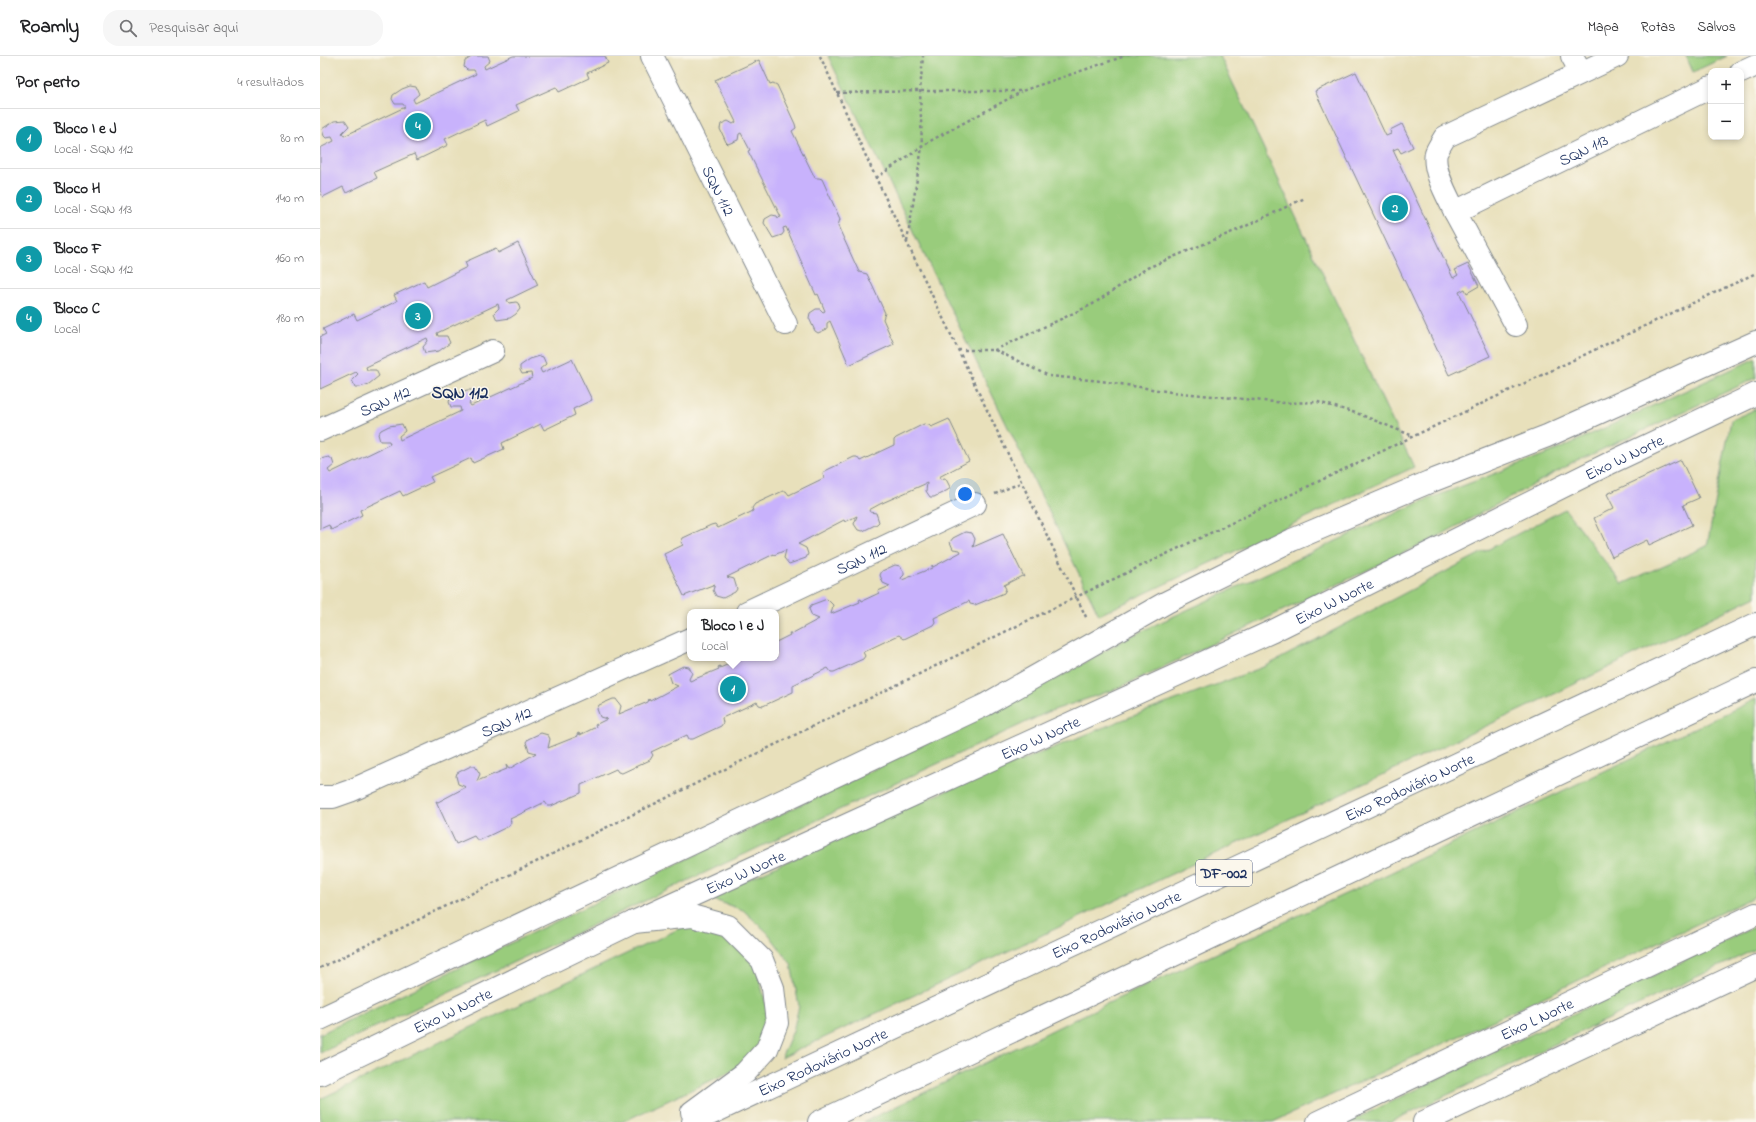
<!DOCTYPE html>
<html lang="pt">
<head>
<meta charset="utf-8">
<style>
	body { margin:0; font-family:"Indie Flower",sans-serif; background:#f6f6f6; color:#202124 }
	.controls { position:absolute; right:12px; top:12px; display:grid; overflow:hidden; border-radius:8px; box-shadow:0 2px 6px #0003 }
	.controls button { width:36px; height:36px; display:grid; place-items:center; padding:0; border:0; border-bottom:1px solid #e0e0e0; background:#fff; color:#202124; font:20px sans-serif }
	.you { position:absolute; left:645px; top:438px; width:14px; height:14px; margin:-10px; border:3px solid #fff; border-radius:50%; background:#1a73e8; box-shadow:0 0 0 6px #1a73e833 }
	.badge { display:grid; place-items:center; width:26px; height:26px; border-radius:50%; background:#0f766e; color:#fff; font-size:13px; font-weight:700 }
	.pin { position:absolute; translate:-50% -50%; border:2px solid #fff; box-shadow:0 1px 4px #0006 }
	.popup { position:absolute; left:367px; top:553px; width:92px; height:52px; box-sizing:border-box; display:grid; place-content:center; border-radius:8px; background:#fff; filter:drop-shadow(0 1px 3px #0005); font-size:13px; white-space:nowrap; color:#757577 }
	.popup b { font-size:15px; color:#202124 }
	.popup::after { content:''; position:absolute; left:50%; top:100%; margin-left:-8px; border:8px solid transparent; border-top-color:#fff }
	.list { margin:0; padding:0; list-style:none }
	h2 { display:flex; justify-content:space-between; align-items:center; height:52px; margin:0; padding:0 16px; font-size:17px }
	h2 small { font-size:13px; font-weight:400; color:#757577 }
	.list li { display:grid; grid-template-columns:26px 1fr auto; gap:12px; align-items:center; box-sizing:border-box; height:60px; padding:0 16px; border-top:1px solid #e0e0e0 }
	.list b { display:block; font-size:15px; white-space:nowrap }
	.list p { margin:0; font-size:13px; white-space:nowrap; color:#757577 }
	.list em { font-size:13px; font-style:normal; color:#757577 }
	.icon { flex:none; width:22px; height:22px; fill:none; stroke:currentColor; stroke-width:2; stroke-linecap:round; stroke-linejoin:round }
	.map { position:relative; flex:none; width:1436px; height:1066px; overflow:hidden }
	header { display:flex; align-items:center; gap:24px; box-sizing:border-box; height:56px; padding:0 20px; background:#fff; border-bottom:1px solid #e0e0e0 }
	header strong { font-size:19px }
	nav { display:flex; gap:22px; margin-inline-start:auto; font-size:14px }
	.search { width:280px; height:36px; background:#f6f6f6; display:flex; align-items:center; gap:10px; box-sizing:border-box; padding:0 14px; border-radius:16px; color:#757577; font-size:15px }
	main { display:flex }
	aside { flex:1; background:#fff }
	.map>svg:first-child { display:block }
	.green { fill:#99cc7c; stroke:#5a7e6d }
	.building { fill:#c8b2fc }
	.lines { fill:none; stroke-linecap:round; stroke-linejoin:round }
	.minor-casing { stroke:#82888c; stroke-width:24 }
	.primary-casing { stroke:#82888c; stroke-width:24 }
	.trunk-casing { stroke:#82888c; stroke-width:24 }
	.path { stroke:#82888c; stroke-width:2.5; stroke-dasharray:3 3; stroke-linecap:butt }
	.minor { stroke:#fff; stroke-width:22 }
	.primary { stroke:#fff; stroke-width:22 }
	.trunk { stroke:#fff; stroke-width:22 }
	.labels { text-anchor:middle; stroke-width:3; stroke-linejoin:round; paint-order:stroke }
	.shield { fill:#fbf7ec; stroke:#5e6b89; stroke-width:1 }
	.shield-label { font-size:15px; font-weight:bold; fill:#1b2f5e }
	.street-label { font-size:16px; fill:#1b2f5e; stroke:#fbf7ec }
	.neighbourhood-label { font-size:17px; font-weight:bold; fill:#1b2f5e; stroke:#fbf7ec }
</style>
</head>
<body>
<header>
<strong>Roamly</strong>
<div class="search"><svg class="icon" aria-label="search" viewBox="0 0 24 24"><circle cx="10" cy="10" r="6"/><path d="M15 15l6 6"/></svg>Pesquisar aqui</div>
<nav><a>Mapa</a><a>Rotas</a><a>Salvos</a></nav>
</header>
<main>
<aside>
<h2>Por perto<small>4 resultados</small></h2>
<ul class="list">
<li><span class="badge" style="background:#0f9aa8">1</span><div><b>Bloco I e J</b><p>Local · SQN 112</p></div><em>80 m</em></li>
<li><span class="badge" style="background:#0f9aa8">2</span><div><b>Bloco H</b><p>Local · SQN 113</p></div><em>140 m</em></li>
<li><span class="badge" style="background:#0f9aa8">3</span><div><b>Bloco F</b><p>Local · SQN 112</p></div><em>160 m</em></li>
<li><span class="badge" style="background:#0f9aa8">4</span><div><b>Bloco C</b><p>Local</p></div><em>180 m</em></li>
</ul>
</aside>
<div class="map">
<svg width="1436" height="1066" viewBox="0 0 1436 1066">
	<rect width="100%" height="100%" fill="#fbf7ec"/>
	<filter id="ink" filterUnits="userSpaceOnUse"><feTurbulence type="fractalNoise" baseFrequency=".025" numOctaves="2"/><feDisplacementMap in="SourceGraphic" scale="8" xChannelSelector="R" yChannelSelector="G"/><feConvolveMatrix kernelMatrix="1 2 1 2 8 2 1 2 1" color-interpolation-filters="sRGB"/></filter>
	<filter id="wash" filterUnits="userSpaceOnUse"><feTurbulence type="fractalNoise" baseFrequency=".012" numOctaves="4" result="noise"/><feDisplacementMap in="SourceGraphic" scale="16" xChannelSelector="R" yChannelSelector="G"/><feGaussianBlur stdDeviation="0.9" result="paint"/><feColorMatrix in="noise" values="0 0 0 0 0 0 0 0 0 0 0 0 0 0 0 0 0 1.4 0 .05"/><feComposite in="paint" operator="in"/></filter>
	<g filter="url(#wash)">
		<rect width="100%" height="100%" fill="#e8e0bb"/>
		<path class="green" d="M508,0h392l194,411 -315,148z
			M1366,0h41l-34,16z
			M1436,302v20l-183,85 -136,74 -193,92 -128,60 -68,23 -728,341v-19l518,-247 227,-113 66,-38 287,-133 141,-54z
			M1436,353v187l-206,100 -769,362 12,-27 6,-25 -8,-42 -23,-31 -25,-23 -35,-12 187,-86 222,-90 149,-56 299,-157 57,75 85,-38 24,-126z
			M1436,643v197l-223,106 -260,120h-409l240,-117 250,-115z
			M365,870l38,6 32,29 14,56 -10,27 -23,25 -114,53h-302v-23z
			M1436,870v23l-366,173h-41z"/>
		<g id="blocks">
			<path class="building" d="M153,0h15l2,5 -6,5 1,3 28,-13h92l3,7 -21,10 2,5 -30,14 -3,-5 -40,18 3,6 -32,15 -2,-6 -40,19 3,6 -31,15 -3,-6 -40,18 3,6 -31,15 -3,-6 -20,10 -3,-6v-43l14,-7 -2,-4 -6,1 -2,-2 -2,-7 12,-8 11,-1 4,6 -7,7 2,3 61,-29 -2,-3h-8l-3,-5 1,-4 9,-6 8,-3 6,1 3,7 -6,5 2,4 61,-29 -2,-4h-7l-3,-3 1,-6z
				M439,4l11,24 3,-1 4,2 18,39 1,4 -4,3 23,47h4l3,1 18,40 -2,7 21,46 8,2 18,39 -2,6 11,25 -45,21 -19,-44 -3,2v6l-9,4 -3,-2 -6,-13 1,-5 6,-4h4l3,3 2,-1 -7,-17 -2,1 -30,-68 -3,1 1,4 -2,3 -9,3 -9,-15 1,-4 7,-4 5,1 1,2 3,-1 -33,-66 2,-1 -9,-17 -2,1 -1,6 -10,4 -2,-2 -6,-13 1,-5 7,-3 5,3 3,-2 -21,-42z
				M1036,16l30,64 5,-2 -1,-4 12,-6 11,23 -12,6 -3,-5 -5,2 60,128 5,-3 -3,-5 13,-6 11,22 -12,7 -2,-4 -6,3 31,64 -41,19 -134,-284z
				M198,187l20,42 -31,15 2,3 7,-1 2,1 2,6 -4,5 -6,4 -13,2 -3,-7 5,-5 -1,-4 -61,29 1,3h9l3,7 -11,8 -14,2 -2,-6 5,-6 -1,-3 -61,29 1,3h9l3,6 -10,8 -9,3h-5l-3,-7 6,-6 -2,-2 -36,17v-52l6,-3 -3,-5 31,-15 3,6 40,-19 -3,-6 30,-14 3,6 40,-20 -2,-5 31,-14 2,5z
				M220,300l3,1 3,7 -6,5 2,4 30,-14 20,41 -19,9 2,6 -31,15 -3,-6 -39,19 2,6 -31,14 -2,-5 -41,19 3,5 -30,14 -3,-5 -40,19 2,5 -31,15 -2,-5 -9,4v-70l9,-2 3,2 2,6 -6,5 2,3 60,-29 -1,-3h-9l-2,-7 3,-4 8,-4 13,-2 3,7 -6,5 1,4 61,-29 -1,-4h-9l-2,-5 1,-3 9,-6 8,-3h5l3,8 -6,5 2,3 61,-28 -1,-5 -9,1 -2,-4v-4l10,-7z
				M629,363l20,42 -30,16 1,2 5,-1 2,3 3,6 -2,3 -14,7h-4l-4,-6 1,-8 -47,21 -11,6 1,2 6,1 3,9 -2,2 -14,7 -5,-1 -4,-6 3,-8 -12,6 -1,-2 -46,24 8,4 2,6 -2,4 -17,6 -5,-6 2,-8 -12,5v-1l-47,23 7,2 3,10 -2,3 -12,6 -7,-2 -3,-6 2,-6 -31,12 -20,-42 19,-9 -2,-3 2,-4 28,-13 4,-1 3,4 35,-17 -1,-3 3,-4 28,-13h3l3,4 35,-17 -1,-4 2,-3 29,-14h3l3,4 34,-16v-5l2,-2 28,-14 5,1 2,2z
				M1361,404l18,38 -16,7 9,20 -43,20 -2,-5 -35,17 -18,-39 20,-10 -7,-14z
				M645,476l7,1 3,6 -2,8 30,-13 21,43 -2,-1 -18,9 2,4 -2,4 -29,12 -5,-1 -1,-3 -35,17 1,4 -2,3 -29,14 -5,-4 -36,17 2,4 -2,3 -29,13h-3l-3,-4 -35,17v7l-30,14 -4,-1 -2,-3 -35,16 1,5 -2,3 -28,13h-4l-2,-4 -36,17 2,3 -3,5 -28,13 -4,-1 -2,-3 -35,16v8l-30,13h-3l-3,-4 -35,17 1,3 -2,4 -29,14h-3l-3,-4 -18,8 -20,-43 2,1 28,-15 -8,-3 -2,-8 1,-3 14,-7h4l5,8 -3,7 30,-12 -1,-4 3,4 27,-16 -7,-2 -3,-9 2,-3 13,-6 7,2 2,4 -2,9 30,-12 -1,-2 2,-1 1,2 16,-8 -1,-2 12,-6 -7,-2 -3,-8 2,-4 14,-6h3l5,7 -2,8 29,-12 1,-3 1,2 28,-15 -7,-3 -3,-9 15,-8 6,1 3,6 -3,6 1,2 29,-12 -1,-2 2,-1v2l18,-8 -1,-2h39v-16l14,-7 -1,-2h2v1l28,-15 -7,-3 -3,-7 2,-4 16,-6 6,6 -2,9 29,-12 -1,-2 2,-1 1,2 17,-8 -1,-2 12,-5 -7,-3 -3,-8 2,-4 13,-6 5,1 4,6v3l-3,3 1,2 30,-12v-3l1,2 28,-15 -1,-2 -7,-1 -3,-7 3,-4z"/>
		</g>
	</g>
	<g filter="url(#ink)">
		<use href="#blocks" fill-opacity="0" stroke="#82888c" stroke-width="1"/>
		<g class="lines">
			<defs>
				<g id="minor">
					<path id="s1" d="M332,0l134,268"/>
					<path d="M1252,0l9,16"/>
					<path id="s2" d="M1297,0l-172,81c-3,5 -7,11 -9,16 -4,17 12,44 19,59l256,-125"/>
					<path d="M1421,16l15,-7"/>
					<path d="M1135,156l61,113"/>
					<path id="s3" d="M0,374l173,-79"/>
					<path id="s4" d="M427,556l228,-108"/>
					<path id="s5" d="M0,741h13l17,-6 340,-152"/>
				</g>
				<g id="primary">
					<path d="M0,963l665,-314 182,-103 125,-62 137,-58 118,-46 209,-94"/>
					<path id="s6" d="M0,1018l314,-152 639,-291 337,-168 146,-69"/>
					<path id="s7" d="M998,1066l438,-208"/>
					<path d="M1104,1066l332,-156"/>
				</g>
				<g id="trunk">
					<path d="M314,866l58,-6 36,10 34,34 11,28 4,35 -10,26 -22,24 -53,39"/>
					<path id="s8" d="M373,1066l1063,-498"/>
					<path d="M499,1066l937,-441"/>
				</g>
			</defs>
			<use href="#minor" class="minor-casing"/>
			<use href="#primary" class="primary-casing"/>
			<use href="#trunk" class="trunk-casing"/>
			<path class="path" d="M500,0l56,122 211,441
				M517,37l83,-2h102l103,-35
				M556,122l56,-38 89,-48
				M587,186l15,-95 -2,-56 3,-35
				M638,294h37l98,-46 54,-36 95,-40 63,-30
				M675,294l54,26 52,5 70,11 114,11 33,-1 41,12 54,22
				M675,438l25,-11
				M0,912l756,-371 680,-324"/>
			<use href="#minor" class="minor"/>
			<use href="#primary" class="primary"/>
			<use href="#trunk" class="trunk"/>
		</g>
	</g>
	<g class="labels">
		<rect class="shield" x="876" y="804" width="56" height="26" rx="3"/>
		<g class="shield-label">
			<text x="904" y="822">DF-002</text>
		</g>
		<g class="street-label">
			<text dy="6" stroke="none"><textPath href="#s2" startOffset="414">SQN 113</textPath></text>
			<text dy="6" stroke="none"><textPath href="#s1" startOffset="150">SQN 112</textPath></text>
			<text dy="6" stroke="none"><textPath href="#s3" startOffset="71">SQN 112</textPath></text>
			<text dy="6" stroke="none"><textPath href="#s6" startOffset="1443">Eixo W Norte</textPath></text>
			<text dy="6" stroke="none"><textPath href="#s4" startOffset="126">SQN 112</textPath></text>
			<text dy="6" stroke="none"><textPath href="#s6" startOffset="1119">Eixo W Norte</textPath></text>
			<text dy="6" stroke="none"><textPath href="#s5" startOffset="202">SQN 112</textPath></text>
			<text dy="6" stroke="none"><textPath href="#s6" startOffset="795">Eixo W Norte</textPath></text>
			<text dy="6" stroke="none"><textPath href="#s8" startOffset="791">Eixo Rodoviário Norte</textPath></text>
			<text dy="6" stroke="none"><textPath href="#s6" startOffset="471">Eixo W Norte</textPath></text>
			<text dy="6" stroke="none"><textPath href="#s8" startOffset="467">Eixo Rodoviário Norte</textPath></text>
			<text dy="6" stroke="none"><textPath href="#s6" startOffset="147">Eixo W Norte</textPath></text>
			<text dy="6" stroke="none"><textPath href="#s7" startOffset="242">Eixo L Norte</textPath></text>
			<text dy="6" stroke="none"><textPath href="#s8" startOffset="143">Eixo Rodoviário Norte</textPath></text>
		</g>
		<g class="neighbourhood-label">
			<text x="140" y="342">SQN 112</text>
		</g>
	</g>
</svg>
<div class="controls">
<button>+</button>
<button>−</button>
</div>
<div class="you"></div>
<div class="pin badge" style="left:413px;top:633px;background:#0f9aa8">1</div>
<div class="popup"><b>Bloco I e J</b>Local</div>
<div class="pin badge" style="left:1075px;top:152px;background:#0f9aa8">2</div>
<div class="pin badge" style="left:98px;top:260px;background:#0f9aa8">3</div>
<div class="pin badge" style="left:98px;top:70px;background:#0f9aa8">4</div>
</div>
</main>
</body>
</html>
